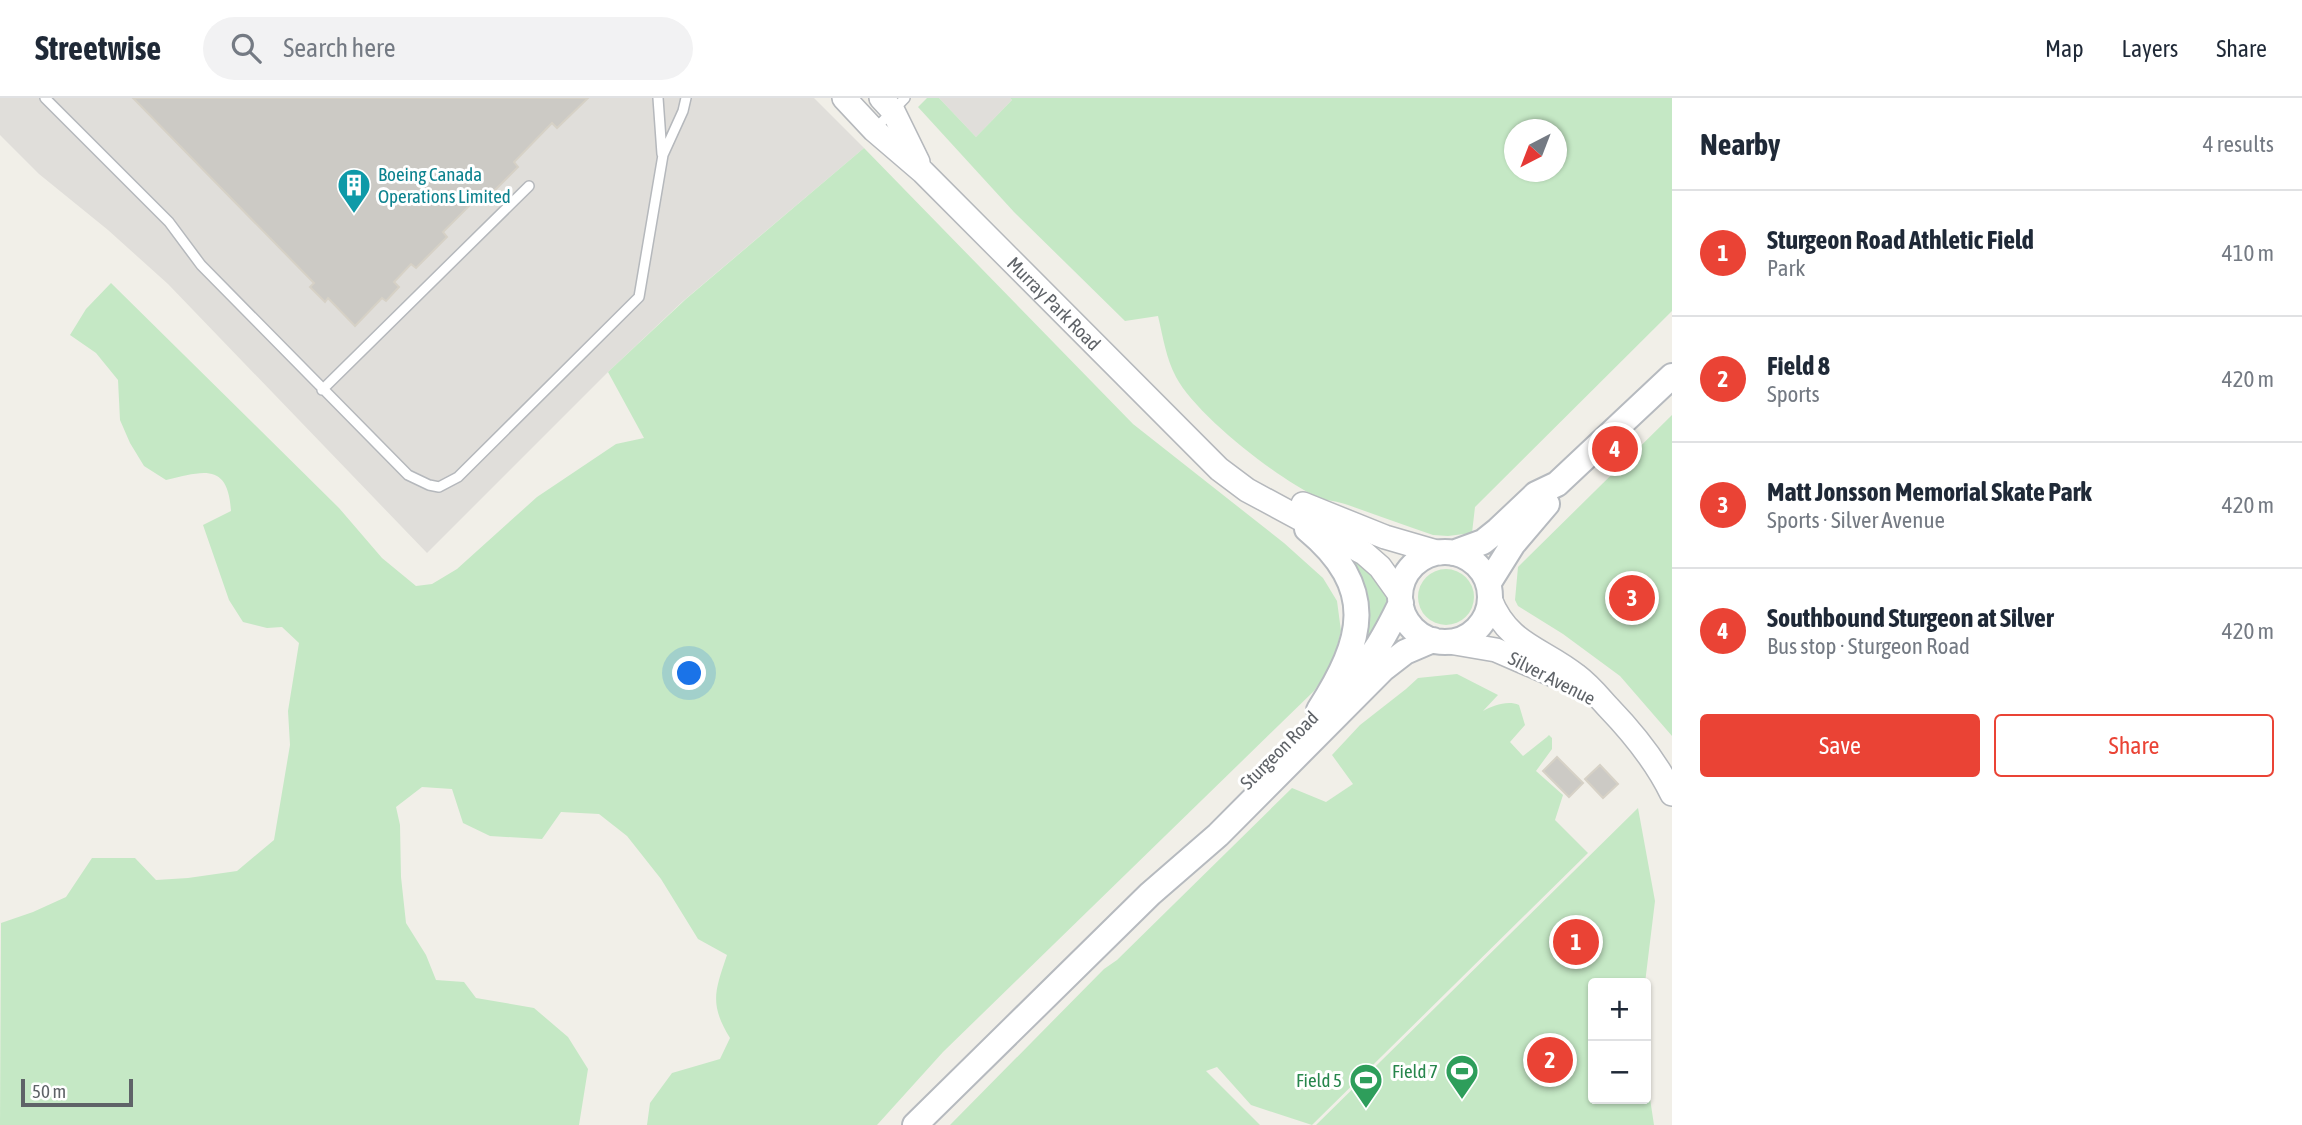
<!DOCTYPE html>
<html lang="en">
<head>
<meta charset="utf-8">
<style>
	body { margin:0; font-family:"Asap Condensed",sans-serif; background:#f2f2f3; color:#1f2937 }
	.controls { position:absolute; right:21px; bottom:21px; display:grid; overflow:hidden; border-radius:7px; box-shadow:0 2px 5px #0004 }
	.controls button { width:63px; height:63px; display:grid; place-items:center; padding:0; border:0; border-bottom:2px solid #e0e1e3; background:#fff; color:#1f2937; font:35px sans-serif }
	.compass { position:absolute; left:1504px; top:21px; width:63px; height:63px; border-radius:50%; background:#fff; box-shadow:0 2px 5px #0004; rotate:222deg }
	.scale { position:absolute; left:21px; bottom:18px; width:112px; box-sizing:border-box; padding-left:7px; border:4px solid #5f6368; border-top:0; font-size:19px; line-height:24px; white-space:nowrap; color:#5f6368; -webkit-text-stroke:5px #fff; paint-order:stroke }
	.you { position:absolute; left:690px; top:576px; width:24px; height:24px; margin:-18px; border:5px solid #fff; border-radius:50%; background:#1a73e8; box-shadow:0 0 0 10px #1a73e833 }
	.badge { display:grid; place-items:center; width:46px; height:46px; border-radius:50%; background:#ea4335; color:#fff; font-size:23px; font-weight:700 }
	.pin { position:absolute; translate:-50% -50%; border:4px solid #fff; box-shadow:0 2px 7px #0006 }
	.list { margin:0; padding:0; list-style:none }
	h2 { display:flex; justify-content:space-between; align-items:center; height:91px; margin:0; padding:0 28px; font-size:30px }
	h2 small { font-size:23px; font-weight:400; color:#747a83 }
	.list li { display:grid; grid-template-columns:46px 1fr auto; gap:21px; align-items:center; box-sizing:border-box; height:126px; padding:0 28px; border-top:2px solid #e0e1e3 }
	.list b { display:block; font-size:26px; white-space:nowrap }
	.list p { margin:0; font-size:23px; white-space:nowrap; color:#747a83 }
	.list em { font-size:23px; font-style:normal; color:#747a83 }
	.actions { display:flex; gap:14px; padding:21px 28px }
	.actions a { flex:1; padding:16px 0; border:2px solid #ea4335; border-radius:7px; text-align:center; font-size:24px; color:#ea4335 }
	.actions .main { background:#ea4335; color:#fff }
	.icon { flex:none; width:38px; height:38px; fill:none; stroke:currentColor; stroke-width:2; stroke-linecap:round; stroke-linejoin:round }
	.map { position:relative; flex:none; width:1672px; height:1027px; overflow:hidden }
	header { display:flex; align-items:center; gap:42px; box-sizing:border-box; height:98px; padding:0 35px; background:#fff; border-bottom:2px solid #e0e1e3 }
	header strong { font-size:33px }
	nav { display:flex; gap:38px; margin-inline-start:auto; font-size:24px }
	.search { width:490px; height:63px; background:#f2f2f3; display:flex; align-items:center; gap:18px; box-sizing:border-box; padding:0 24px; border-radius:38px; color:#747a83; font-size:26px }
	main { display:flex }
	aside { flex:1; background:#fff }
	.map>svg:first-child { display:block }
	.industrial { fill:#e0deda }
	.green { fill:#c5e8c5; fill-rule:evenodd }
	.building { fill:#cccac5; stroke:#d6d1c6; stroke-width:2 }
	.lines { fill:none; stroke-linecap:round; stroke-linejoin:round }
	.service-casing { stroke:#b5b8bc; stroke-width:12 }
	.tertiary-casing { stroke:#b5b8bc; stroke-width:26 }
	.secondary-casing { stroke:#b6babf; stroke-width:28 }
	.service { stroke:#fff; stroke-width:9 }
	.tertiary { stroke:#fff; stroke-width:23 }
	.secondary { stroke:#fff; stroke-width:24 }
	.labels { text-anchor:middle; stroke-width:6; stroke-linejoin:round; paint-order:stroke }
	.culture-label { font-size:19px; fill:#0d838f; stroke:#fff; text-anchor:start }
	.street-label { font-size:19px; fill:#5f6368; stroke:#fff }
	.leisure-label { font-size:19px; fill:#27864d; stroke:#fff; text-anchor:end }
</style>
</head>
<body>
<header>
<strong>Streetwise</strong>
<div class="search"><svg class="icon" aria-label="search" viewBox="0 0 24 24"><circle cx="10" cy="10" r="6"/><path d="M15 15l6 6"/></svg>Search here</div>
<nav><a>Map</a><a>Layers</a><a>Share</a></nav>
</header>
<main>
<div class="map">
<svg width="1672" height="1027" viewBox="0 0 1672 1027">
	<rect width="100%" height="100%" fill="#f1efe8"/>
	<path class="industrial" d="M0,0h814l50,50 -182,154 -74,70 -181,181 -259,-269 -60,-54 -69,-56 -39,-39z
		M939,0h71l2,2 -36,37z"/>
	<path class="green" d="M927,0h12l37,39 36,-37 -2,-2h662v213l-197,196 -3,26 -24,3 -15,-1c-29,-10 -57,-20 -85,-30 -10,-4 -21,-4 -31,-8 -39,-18 -121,-82 -141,-120 -10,-19 -13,-40 -18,-61l-33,5 -111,-109 -96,-105zM1514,32h42v42h-42z
		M864,50l269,276 151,119 39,35 14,23 4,30 -8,32 -19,28 -371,361 -66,73h-230l3,-22 22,-30 48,-14 10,-21c-21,-34 -15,-47 -3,-83l-29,-16 -37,-60 -34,-43 -28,-22 -38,-2 -19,27 -52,-3 -27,-13 -11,-34 -30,-2 -26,20 4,18 1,52 5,46 20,32 10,25 28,2 12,16 58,10 34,29 20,32 -9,56h-579l1,-202 32,-11 33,-15 26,-39h43l21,22 32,-2 49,-7 37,-31 16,-95 -2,-34 11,-68 -17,-16 -15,1 -24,-6 -14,-22 -26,-75 28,-14c-3,-50 -29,-39 -65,-31l-22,-14 -14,-23 -10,-23 -2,-40 -22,-27 -26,-18 16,-26 25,-26 228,225 43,50 34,28 16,-2 25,-15 80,-72 79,-53 28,-6 -36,-66 78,-73z
		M1672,317v321l-52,-60 -57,-42 -45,-28 -3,-6 3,-33z
		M1349,458l11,6 25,27 3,10 -2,14 -23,42z
		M1418 499a28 28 0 1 1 56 0a28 28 0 1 1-56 0Z
		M1457,576l41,21 -15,16c10,-5 24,-11 36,-6l6,20 -15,17 13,14 24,-19 2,-2 3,3v11l-16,22 27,24 -8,25 33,33 -276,272 -61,-20 -34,-38 -11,4 54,54h-310l154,-156 13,-9 175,-172 34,14 27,-18 -21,-29 28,-30 46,-36 12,-11z
		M1638,710l17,93 -10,82h-52v116h53v-27l8,53h-338z"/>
	<path class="building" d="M133,0h455l-31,30 -5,-5 -38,39 4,5 -31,31 -5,-5 -39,39 4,5 -31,31 -5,-4 -17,18 5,5 -13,14 -4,-3 -27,28 -27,-28 -3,4 -15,-15 4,-4z
		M1557,659l26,26 -14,14 -26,-26z
		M1600,667l18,19 -15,14 -18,-19z"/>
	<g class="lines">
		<defs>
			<path id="service" d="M45,0l124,124 32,43 207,210 21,10 10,2 19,-10 181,-180 24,-142 20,-44 3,-13
				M658,0l4,56
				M876,30l29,-30
				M322,292l207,-204"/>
			<g id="tertiary">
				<path id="s1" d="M844,0l30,32 49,42 296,297 28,21 117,63 16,14 20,28"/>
				<path d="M881,0l12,13 25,51"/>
				<path d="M1303,406l82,33 55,16"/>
				<path d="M1490,501c18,46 52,49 87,77 12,9 21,20 31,31 26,27 48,54 64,87"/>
				<path d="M1449,544l47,8 62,27"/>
			</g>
			<path id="secondary" d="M1307,431c71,59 57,111 12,181
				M1400 499a45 45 0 1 1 90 0a45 45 0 1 1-90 0Z
				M1453,455l30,-11 15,-12 38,-36 21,-10 115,-108
				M1488,486l25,-40 34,-40
				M1350,583c23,-23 37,-49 51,-78
				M915,1027l235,-231 68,-59 165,-166 22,-17 28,-12"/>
		</defs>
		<use href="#service" class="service-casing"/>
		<use href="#tertiary" class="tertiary-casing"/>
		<use href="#secondary" class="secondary-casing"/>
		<use href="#service" class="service"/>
		<use href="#tertiary" class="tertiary"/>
		<use href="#secondary" class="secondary"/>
	</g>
	<defs>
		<symbol id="building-pin" viewBox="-11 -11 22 30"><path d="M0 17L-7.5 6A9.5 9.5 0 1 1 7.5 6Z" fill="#0f9aa8" stroke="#fff"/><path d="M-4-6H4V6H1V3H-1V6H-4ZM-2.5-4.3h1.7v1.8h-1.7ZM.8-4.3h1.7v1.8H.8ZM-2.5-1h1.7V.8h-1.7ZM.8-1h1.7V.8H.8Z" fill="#fff"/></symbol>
		<symbol id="stadium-pin" viewBox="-11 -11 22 30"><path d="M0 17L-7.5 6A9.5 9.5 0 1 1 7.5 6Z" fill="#2e9e5b" stroke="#fff"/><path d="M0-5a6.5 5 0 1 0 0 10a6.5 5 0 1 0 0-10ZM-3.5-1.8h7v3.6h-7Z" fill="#fff"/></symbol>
	</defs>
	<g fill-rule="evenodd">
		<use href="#building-pin" x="335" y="68" width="38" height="52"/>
		<use href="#stadium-pin" x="1443" y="954" width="38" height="52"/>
		<use href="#stadium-pin" x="1347" y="963" width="38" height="52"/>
	</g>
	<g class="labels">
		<g class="culture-label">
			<text x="378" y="83">Boeing Canada<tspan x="378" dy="22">Operations Limited</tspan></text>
		</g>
		<g class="street-label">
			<text dy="7" stroke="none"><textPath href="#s1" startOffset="294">Murray Park Road</textPath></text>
			<text transform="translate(1552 580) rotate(27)" y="7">Silver Avenue</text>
			<text transform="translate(1279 652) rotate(-45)" y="7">Sturgeon Road</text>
		</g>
		<g class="leisure-label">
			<text x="1438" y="980">Field 7</text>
			<text x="1342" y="989">Field 5</text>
		</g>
	</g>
</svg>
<div class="controls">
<button>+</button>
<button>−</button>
</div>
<svg class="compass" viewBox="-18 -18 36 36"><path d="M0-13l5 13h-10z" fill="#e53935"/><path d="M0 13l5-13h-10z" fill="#747a83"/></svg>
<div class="scale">50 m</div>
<div class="you"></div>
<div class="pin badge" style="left:1576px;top:844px">1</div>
<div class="pin badge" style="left:1550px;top:962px">2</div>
<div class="pin badge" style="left:1632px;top:500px">3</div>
<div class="pin badge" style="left:1615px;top:351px">4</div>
</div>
<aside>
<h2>Nearby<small>4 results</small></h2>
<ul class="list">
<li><span class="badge">1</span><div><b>Sturgeon Road Athletic Field</b><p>Park</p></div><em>410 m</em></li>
<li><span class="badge">2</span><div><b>Field 8</b><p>Sports</p></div><em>420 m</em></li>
<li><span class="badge">3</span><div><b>Matt Jonsson Memorial Skate Park</b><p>Sports · Silver Avenue</p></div><em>420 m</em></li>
<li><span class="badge">4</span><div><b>Southbound Sturgeon at Silver</b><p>Bus stop · Sturgeon Road</p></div><em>420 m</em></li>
</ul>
<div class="actions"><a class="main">Save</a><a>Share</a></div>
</aside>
</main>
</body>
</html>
